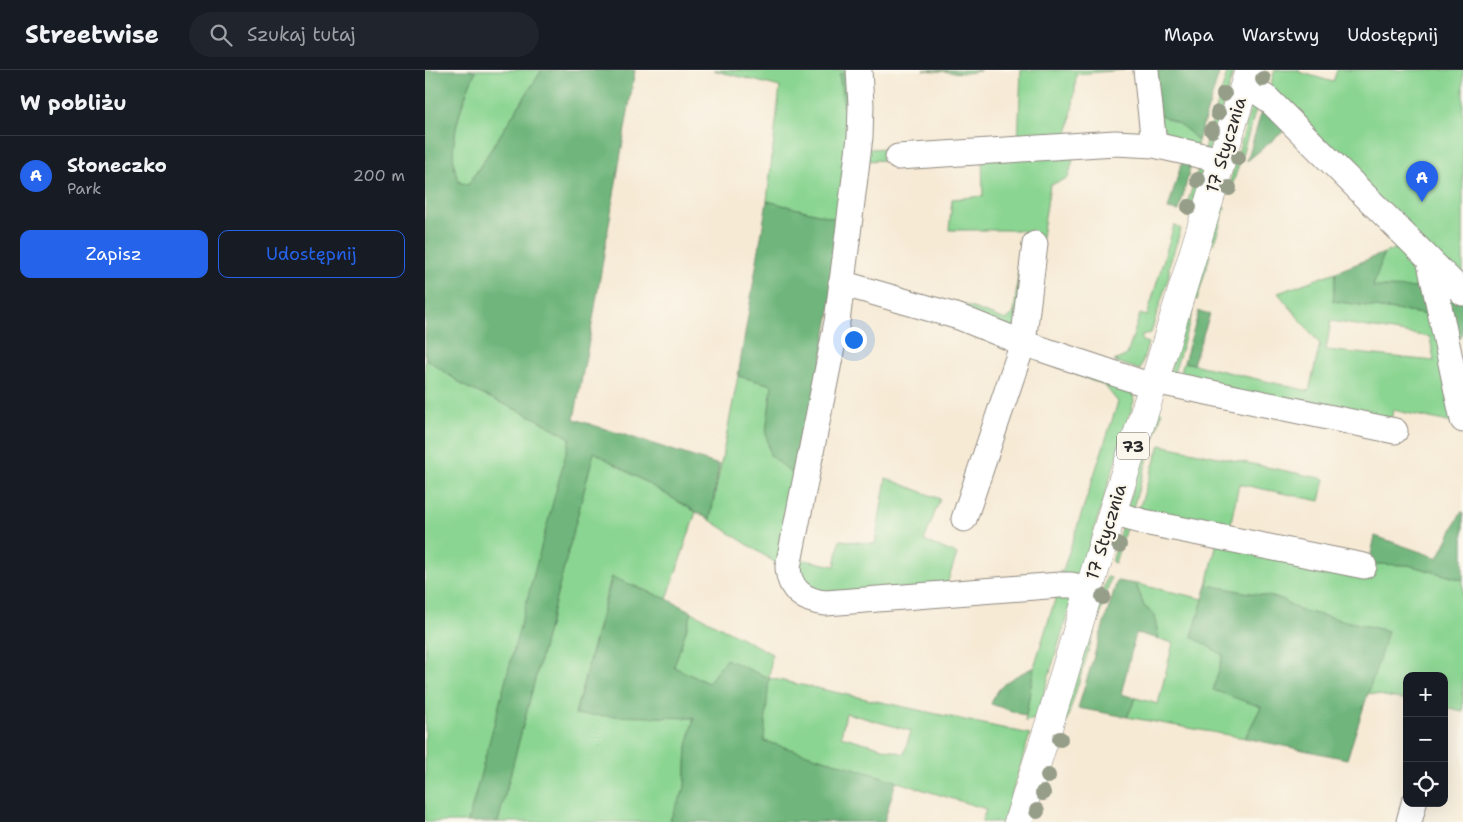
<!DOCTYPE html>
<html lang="pl">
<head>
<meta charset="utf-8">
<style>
	body { margin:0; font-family:"Shantell Sans",sans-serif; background:#20242c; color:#f1f3f6 }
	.controls { position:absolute; right:15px; bottom:15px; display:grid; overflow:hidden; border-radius:10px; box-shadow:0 5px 20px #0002 }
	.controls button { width:45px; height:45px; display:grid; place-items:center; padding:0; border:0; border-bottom:1px solid #363941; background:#171b24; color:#f1f3f6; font:25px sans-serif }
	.you { position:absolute; left:428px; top:269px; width:18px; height:18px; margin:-12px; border:4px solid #fff; border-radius:50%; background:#1a73e8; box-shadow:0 0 0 8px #1a73e833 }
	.badge { display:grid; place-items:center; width:32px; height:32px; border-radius:50%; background:#2563eb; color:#fff; font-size:16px; font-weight:700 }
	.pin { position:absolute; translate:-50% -41px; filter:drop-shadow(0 1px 2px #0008) }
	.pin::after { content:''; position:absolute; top:26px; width:18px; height:15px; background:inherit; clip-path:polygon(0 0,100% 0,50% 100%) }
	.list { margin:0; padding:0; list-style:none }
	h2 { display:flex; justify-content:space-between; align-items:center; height:65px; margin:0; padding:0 20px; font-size:21px }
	h2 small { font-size:16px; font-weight:400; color:#9ea1a6 }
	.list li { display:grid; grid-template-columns:32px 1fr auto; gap:15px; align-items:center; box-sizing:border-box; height:80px; padding:0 20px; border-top:1px solid #363941 }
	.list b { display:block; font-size:19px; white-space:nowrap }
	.list p { margin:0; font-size:16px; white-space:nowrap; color:#9ea1a6 }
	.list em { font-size:16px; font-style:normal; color:#9ea1a6 }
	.actions { display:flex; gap:10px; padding:15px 20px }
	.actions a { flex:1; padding:11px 0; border:1px solid #2563eb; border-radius:10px; text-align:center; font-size:18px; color:#2563eb }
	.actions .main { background:#2563eb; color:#fff }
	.icon { flex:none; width:28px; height:28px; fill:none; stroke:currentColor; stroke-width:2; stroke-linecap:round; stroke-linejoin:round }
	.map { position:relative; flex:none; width:1038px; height:752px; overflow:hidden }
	header { display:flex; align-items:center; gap:30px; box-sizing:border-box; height:70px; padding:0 25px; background:#171b24; border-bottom:1px solid #363941 }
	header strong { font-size:24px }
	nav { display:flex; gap:28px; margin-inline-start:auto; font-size:18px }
	.search { width:350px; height:45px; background:#20242c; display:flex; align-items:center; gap:12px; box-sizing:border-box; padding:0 18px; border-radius:28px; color:#9ea1a6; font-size:19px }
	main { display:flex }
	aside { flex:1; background:#171b24 }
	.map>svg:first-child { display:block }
	.green { fill:#8bd592; stroke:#5b805e; fill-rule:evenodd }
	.forest { fill:#70b67c; stroke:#4e7054 }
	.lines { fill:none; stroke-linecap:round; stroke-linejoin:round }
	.minor-casing { stroke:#908a80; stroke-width:27 }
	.major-casing { stroke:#908a80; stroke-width:29 }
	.minor { stroke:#fff; stroke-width:25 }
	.major { stroke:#fff; stroke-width:28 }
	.tree { fill:#969d89 }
	.labels { text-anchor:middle; stroke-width:4.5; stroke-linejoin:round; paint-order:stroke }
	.shield { fill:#fbf7ec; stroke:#696865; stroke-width:1 }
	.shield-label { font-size:16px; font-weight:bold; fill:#2b2b2b }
	.street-label { font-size:18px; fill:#2b2b2b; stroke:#fbf7ec }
</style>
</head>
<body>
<header>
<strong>Streetwise</strong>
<div class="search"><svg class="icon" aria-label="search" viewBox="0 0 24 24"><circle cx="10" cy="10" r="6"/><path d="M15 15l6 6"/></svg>Szukaj tutaj</div>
<nav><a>Mapa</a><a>Warstwy</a><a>Udostępnij</a></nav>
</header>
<main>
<aside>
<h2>W pobliżu<small></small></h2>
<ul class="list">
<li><span class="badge">A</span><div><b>Słoneczko</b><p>Park</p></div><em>200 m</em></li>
</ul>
<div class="actions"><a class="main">Zapisz</a><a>Udostępnij</a></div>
</aside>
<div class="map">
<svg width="1038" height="752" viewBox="0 0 1038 752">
	<rect width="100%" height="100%" fill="#fbf7ec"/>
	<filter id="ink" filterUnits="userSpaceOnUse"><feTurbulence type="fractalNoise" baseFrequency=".02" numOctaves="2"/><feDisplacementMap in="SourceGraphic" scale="10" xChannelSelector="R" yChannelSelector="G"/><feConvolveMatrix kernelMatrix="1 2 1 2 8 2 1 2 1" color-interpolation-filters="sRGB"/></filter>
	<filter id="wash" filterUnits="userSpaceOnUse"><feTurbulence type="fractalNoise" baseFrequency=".0096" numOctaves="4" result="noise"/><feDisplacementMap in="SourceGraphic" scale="20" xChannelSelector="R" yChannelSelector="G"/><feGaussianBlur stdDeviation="1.12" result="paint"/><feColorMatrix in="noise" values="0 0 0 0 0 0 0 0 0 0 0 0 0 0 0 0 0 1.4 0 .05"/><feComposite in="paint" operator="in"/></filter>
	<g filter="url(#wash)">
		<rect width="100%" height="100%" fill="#f6ead5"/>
		<path class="green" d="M51,0h66l-74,115 -9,-3c-15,-33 3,-80 17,-112z
			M288,0h139v2l-12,2 7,54 3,48 -5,45 -78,-20 13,-114z
			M498,0h57v1l-15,2z
			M596,0h103l-48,4 -1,16 -8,52 -49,2z
			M803,0h6l-25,81 -5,-2z
			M850,0h24v2l34,10 4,-12h126v214l-194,-194z
			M828,30h6l-29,93 -3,-1z
			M733,44c18,8 27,12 40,27l-2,8c-26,-8 -29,-9 -38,-35z
			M467,78l-5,12 -24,1v-12z
			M650,82l-7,26 -18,7 -9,58 -19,79 -11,7 -57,-19 2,-8 50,18 8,-7 9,-83h-74l3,-31 31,-3 -1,-41z
			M774,96l4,4 -14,44 -4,-3z
			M796,136l4,1 -11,37 -3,-3z
			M749,155l7,4 -12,37v9l-18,58 -9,2v6l6,2 -8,27 -26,-9 13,-6 13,-41 7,2z
			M983,174l23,44 -58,-1 11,-34z
			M781,183l4,2 -13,45 -5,-2z
			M911,202l-3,29 103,15 22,108 -65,-14 -3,15 -212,-45 6,-18 125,29 11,-47 -42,-51zM906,251l99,16 4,24 -108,-11z
			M763,239l5,1 -21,70 -4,-3z
			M0,288l41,29 71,32 34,19 -103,384h-43z
			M611,288l94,33 3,4 1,6 -53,171c-8,6 -14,6 -22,0l4,-1 2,-7 53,-162 -13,-16z
			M313,306l34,9 -6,48 35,48 -19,86 -72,-47z
			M733,341l4,1 -31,102 -5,-3z
			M735,375l165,34 -5,22 -81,-17 -11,52 -91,-21z
			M169,382l102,60 -29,87 -56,-21 -36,136 119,4 -7,29 -2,41 -16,34h-171z
			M461,408l54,21 -16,42 33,13 -11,33 -140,6 -11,-35 40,8 5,-26 35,4z
			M697,455h5l-12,38 -3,-1z
			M792,472l152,22 39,1 55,15v131l-19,-4v-31h-37v24l-40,-7 21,-62 -89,-21 -17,-11 -75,-14z
			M682,507l4,1 -13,42 -4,-2z
			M711,514l68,15 -12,37 31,19 38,52 -16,31 -118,-21 9,-19 22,6 15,-61 -14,-4 -5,-24 -10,-9z
			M633,520l13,7v6l-35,116 -11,2 9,-54z
			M267,542l80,42 -3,24 261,56 -27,88h-21l4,-13 -222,-68 -56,-58 -35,-16zM421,643l65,18 -7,23 -63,-18z
			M665,558l5,1 -36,117 -5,-3z
			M626,685l4,1 -12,42 -5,-2z"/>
		<path class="forest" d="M0,0h51c-14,32 -32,79 -17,112l9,3 74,-115h93l-43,255 -18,94 145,46 -9,55 -116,-68 -96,370h-30l102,-384 -33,-19 -71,-32 -41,-29z
			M727,0h68l-22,71c-13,-15 -22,-19 -40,-27z
			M427,2l-2,104 -3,-48 -8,-54z
			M839,34l25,23 -42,34z
			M758,88l9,3 -13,50 -11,-2z
			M342,131l78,20 -44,260 -31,-26 -4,-22 6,-48 -34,-9z
			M959,183l-11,34 58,1 5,28 -103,-15 3,-29z
			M1017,224l21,4v35l-10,12z
			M774,241l11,3 -17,50 -9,-2z
			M1036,442h2v68l-55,-15 -39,-1 6,-28 63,22z
			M187,507l55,22 25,13 -18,55 34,16 18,-24 43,19 -5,63 132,40 -12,41h-215l16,-34 2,-41 7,-29 -119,-3z
			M692,511l19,3 8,22 10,9 5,24 -23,-6 -15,61 15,4 -9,19 -49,-9z
			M782,515l75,14 17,11 89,21 -41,128 -102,-21 16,-31 -48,-17 10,-35 -31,-18z
			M609,597l-8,49 -35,-12c9,-23 22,-26 43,-37z"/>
	</g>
	<g filter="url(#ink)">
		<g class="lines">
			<defs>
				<path id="minor" d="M434,0l2,35 -1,32 -23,185 -49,245c1,23 16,34 38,36l234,-18h11l18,4
					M721,0l8,75
					M820,14l23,15 195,194
					M473,87l217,-14 39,2 67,15
					M1004,189l34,161
					M416,213l118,34 64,26 129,43
					M729,311l241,50
					M687,443l32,9 220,44
					M539,449l59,-176 12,-99
					M984,752l5,-19"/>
				<path id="major" d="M593,752l31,-97 63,-212 44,-137 93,-306"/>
			</defs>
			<use href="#minor" class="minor-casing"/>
			<use href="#major" class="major-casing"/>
			<use href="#minor" class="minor"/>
			<use href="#major" class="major"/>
		</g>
		<g class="tree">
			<circle cx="838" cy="9" r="8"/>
			<circle cx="799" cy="24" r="8"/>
			<circle cx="793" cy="43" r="8"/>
			<circle cx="787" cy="60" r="8"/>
			<circle cx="813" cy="88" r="8"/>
			<circle cx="773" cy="110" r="8"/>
			<circle cx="804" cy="118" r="8"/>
			<circle cx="764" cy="137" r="8"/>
			<circle cx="694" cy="475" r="8"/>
			<circle cx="678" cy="527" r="8"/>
			<circle cx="635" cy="669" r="8"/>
			<circle cx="623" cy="706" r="8"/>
			<circle cx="618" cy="723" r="8"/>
			<circle cx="612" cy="741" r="8"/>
		</g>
	</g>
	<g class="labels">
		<rect class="shield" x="692" y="362.5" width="32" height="27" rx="4"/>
		<g class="shield-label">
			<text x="708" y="382">73</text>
		</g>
		<g class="street-label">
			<text transform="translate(801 75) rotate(-73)" y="6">17 Stycznia</text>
			<text transform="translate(681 462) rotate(-73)" y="6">17 Stycznia</text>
		</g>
	</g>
</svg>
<div class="controls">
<button>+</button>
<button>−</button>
<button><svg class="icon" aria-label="locate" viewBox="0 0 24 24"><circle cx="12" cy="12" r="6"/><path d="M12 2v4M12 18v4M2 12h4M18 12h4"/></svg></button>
</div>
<div class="you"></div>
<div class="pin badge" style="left:997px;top:132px">A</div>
</div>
</main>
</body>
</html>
